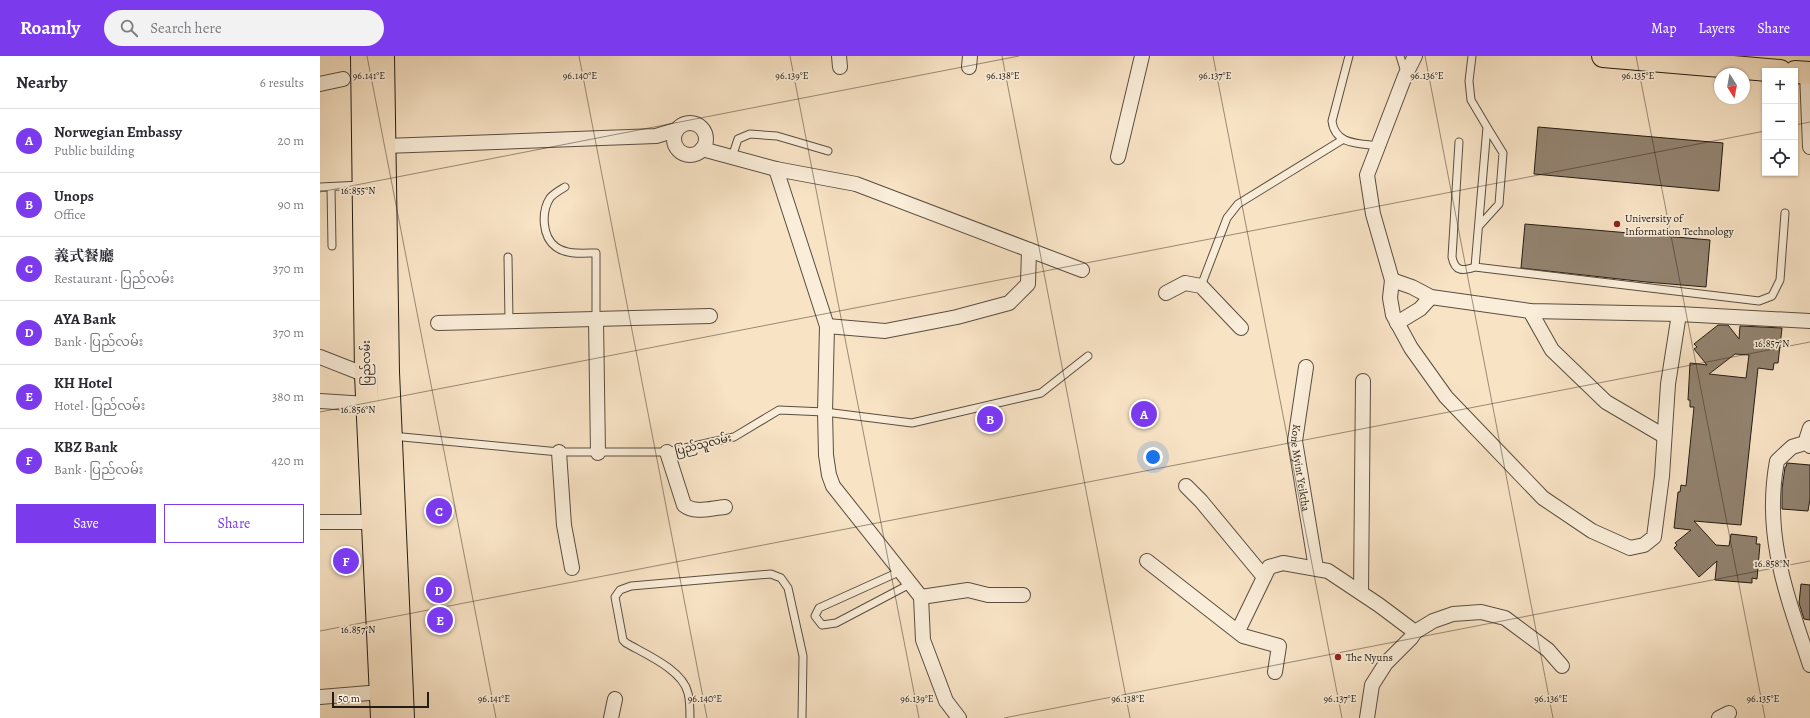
<!DOCTYPE html>
<html lang="en">
<head>
<meta charset="utf-8">
<style>
	body { margin:0; font-family:Alegreya,"Noto Serif SC","Noto Sans Myanmar",serif; background:#f2f2f3; color:#2b2b33 }
	.controls { position:absolute; right:12px; top:12px; display:grid; overflow:hidden; border-radius:0px; box-shadow:0 1px 3px #0004 }
	.controls button { width:36px; height:36px; display:grid; place-items:center; padding:0; border:0; border-bottom:1px solid #e1e1e2; background:#fff; color:#2b2b33; font:20px sans-serif }
	.compass { position:absolute; left:1394px; top:12px; width:36px; height:36px; border-radius:50%; background:#fff; box-shadow:0 1px 3px #0004; rotate:169deg }
	.scale { position:absolute; left:12px; bottom:10px; width:97px; box-sizing:border-box; padding-left:4px; border:2px solid #251c13; border-top:0; font-size:11px; line-height:14px; white-space:nowrap; color:#251c13; -webkit-text-stroke:3px #faedd9; paint-order:stroke }
	.you { position:absolute; left:833px; top:401px; width:14px; height:14px; margin:-10px; border:3px solid #fff; border-radius:50%; background:#1a73e8; box-shadow:0 0 0 6px #1a73e833 }
	.badge { display:grid; place-items:center; width:26px; height:26px; border-radius:50%; background:#7c3aed; color:#fff; font-size:13px; font-weight:700 }
	.pin { position:absolute; translate:-50% -50%; border:2px solid #fff; box-shadow:0 1px 4px #0006 }
	.list { margin:0; padding:0; list-style:none }
	h2 { display:flex; justify-content:space-between; align-items:center; height:52px; margin:0; padding:0 16px; font-size:17px }
	h2 small { font-size:13px; font-weight:400; color:#7c7c81 }
	.list li { display:grid; grid-template-columns:26px 1fr auto; gap:12px; align-items:center; box-sizing:border-box; height:64px; padding:0 16px; border-top:1px solid #e1e1e2 }
	.list b { display:block; font-size:15px; white-space:nowrap }
	.list p { margin:0; font-size:13px; white-space:nowrap; color:#7c7c81 }
	.list em { font-size:13px; font-style:normal; color:#7c7c81 }
	.actions { display:flex; gap:8px; padding:12px 16px }
	.actions a { flex:1; padding:9px 0; border:1px solid #7c3aed; border-radius:0px; text-align:center; font-size:14px; color:#7c3aed }
	.actions .main { background:#7c3aed; color:#fff }
	.icon { flex:none; width:22px; height:22px; fill:none; stroke:currentColor; stroke-width:2; stroke-linecap:round; stroke-linejoin:round }
	.map { position:relative; flex:none; width:1490px; height:662px; overflow:hidden }
	header { display:flex; align-items:center; gap:24px; box-sizing:border-box; height:56px; padding:0 20px; background:#7c3aed; color:#fff }
	header strong { font-size:19px }
	nav { display:flex; gap:22px; margin-inline-start:auto; font-size:14px }
	.search { width:280px; height:36px; background:#f2f2f3; display:flex; align-items:center; gap:10px; box-sizing:border-box; padding:0 14px; border-radius:22px; color:#7c7c81; font-size:15px }
	main { display:flex }
	aside { flex:1; background:#fff }
	.map>svg:first-child { display:block }
	.building { fill:#938370; stroke:#251c13; fill-rule:evenodd }
	.lines { fill:none; stroke-linecap:round; stroke-linejoin:round }
	.lane-casing { stroke:#5a4e40; stroke-width:9 }
	.street-casing { stroke:#5a4e40; stroke-width:16 }
	.primary-casing { stroke:#251c13; stroke-width:24 }
	.highway-casing { stroke:#251c13; stroke-width:24 }
	.lane { stroke:#faedd9; stroke-width:7 }
	.street { stroke:#faedd9; stroke-width:14 }
	.primary { stroke:#f8e3c5; stroke-width:22 }
	.highway { stroke:#f8e3c5; stroke-width:22 }
	.ticks { fill:none; stroke:#251c13; stroke-width:1; stroke-opacity:0.45 }
	.poi-dot { fill:#8f2418; stroke:#faedd9; stroke-width:1.5 }
	.labels { text-anchor:middle; stroke-width:3.5; stroke-linejoin:round; paint-order:stroke }
	.poi-label { font-size:11px; fill:#251c13; stroke:#faedd9; text-anchor:start }
	.street-label { font-size:11px; fill:#251c13; stroke:#faedd9 }
	.ticks-label { font-size:10px; text-anchor:middle; fill:#251c13; stroke:#faedd9; stroke-width:3.5; stroke-linejoin:round; paint-order:stroke }
</style>
</head>
<body>
<header>
<strong>Roamly</strong>
<div class="search"><svg class="icon" aria-label="search" viewBox="0 0 24 24"><circle cx="10" cy="10" r="6"/><path d="M15 15l6 6"/></svg>Search here</div>
<nav><a>Map</a><a>Layers</a><a>Share</a></nav>
</header>
<main>
<aside>
<h2>Nearby<small>6 results</small></h2>
<ul class="list">
<li><span class="badge">A</span><div><b>Norwegian Embassy</b><p>Public building</p></div><em>20 m</em></li>
<li><span class="badge">B</span><div><b>Unops</b><p>Office</p></div><em>90 m</em></li>
<li><span class="badge">C</span><div><b>義式餐廳</b><p>Restaurant · ပြည်လမ်း</p></div><em>370 m</em></li>
<li><span class="badge">D</span><div><b>AYA Bank</b><p>Bank · ပြည်လမ်း</p></div><em>370 m</em></li>
<li><span class="badge">E</span><div><b>KH Hotel</b><p>Hotel · ပြည်လမ်း</p></div><em>380 m</em></li>
<li><span class="badge">F</span><div><b>KBZ Bank</b><p>Bank · ပြည်လမ်း</p></div><em>420 m</em></li>
</ul>
<div class="actions"><a class="main">Save</a><a>Share</a></div>
</aside>
<div class="map">
<svg width="1490" height="662" viewBox="0 0 1490 662">
	<rect width="100%" height="100%" fill="#f8e3c5"/>
	<filter id="stains"><feTurbulence type="fractalNoise" baseFrequency=".005" numOctaves="4"/><feColorMatrix values="0 0 0 0 .2 0 0 0 0 .09 0 0 0 0 .02 0 0 0 .5 -.17"/></filter>
	<radialGradient id="worn" r=".72"><stop offset=".6" stop-color="#630" stop-opacity="0"/><stop offset="1" stop-color="#630" stop-opacity=".3"/></radialGradient>
	<path class="building" d="M1218,71l185,16 -4,48 -185,-17z
		M1205,168l185,16 -4,47 -60,-5 -125,-14z
		M1398,269h10l11,14 1,-13 42,2 -4,35h-4l-1,7 -15,-2 -17,157 -47,-4 22,24 13,1 2,-12 26,3 -1,7h4l-3,35 -5,-1v5l-37,-3 2,-19 -18,16 -25,-29 3,-3 -2,-2 16,-13 -17,-2 4,-36h2l1,-7 5,1 8,-79h-4v-7h-2l2,-37 17,2 -13,-16 3,-2 -3,-3zM1415,298l14,1 -3,23 -37,-4z
		M1467,407l23,2v34l-2,12 -26,-2v-20l3,-22h1z
		M1481,528l9,1v35l-6,-1 -5,-16z"/>
	<g class="lines">
		<defs>
			<path id="lane" d="M1029,0l-17,65c3,24 26,22 46,25
				M1080,0l5,16
				M1152,0l-3,25 2,19 16,27 -12,140 284,34 13,-5 8,-16 5,-67
				M1139,86l-7,115c3,15 11,14 23,10
				M412,101l6,-18 12,-5 27,2 51,15
				M0,131l42,-2
				M11,131l1,59
				M245,131c-5,3 -12,7 -15,11 -9,14 -8,39 6,49 11,8 27,6 40,6v67
				M1159,170l20,-22 4,-51 -16,-26
				M188,201l1,65
				M881,230l26,-68 11,-14 104,-64
				M72,380l167,16h108l67,-15 45,-27 46,2 87,11 129,-30 47,-37
				M581,515l-82,37 -4,8 7,9 14,-2 74,-39
				M370,662c0,-8 0,-17 -2,-25 -5,-23 -43,-39 -62,-50l-3,-3 -8,-43 5,-7 11,-4 140,-12 10,4 7,10 15,68 -1,62"/>
			<g id="street">
				<path d="M519,0l1,11"/>
				<path d="M1095,0l-10,20 -38,99 6,39 19,66 -2,18 3,17 18,33 35,49 97,101 49,33 38,17 14,-3 10,-8 8,-61 6,-92 11,-70"/>
				<path d="M649,11l1,-11"/>
				<path d="M1487,17l3,74"/>
				<path d="M0,28l23,-5"/>
				<circle cx="370" cy="83" r="16"/>
				<path d="M65,90l271,-10 20,-6"/>
				<path d="M382,93l74,20 80,15 226,86"/>
				<path d="M798,101l24,-101"/>
				<path d="M456,113l51,157 -2,86 1,43 3,20 4,11 88,111 2,43 23,61 13,17"/>
				<path d="M1072,224l20,7 19,10 99,14 149,3 131,7"/>
				<path d="M846,237l19,-10 16,3 40,42"/>
				<path d="M1210,255l22,39 54,52 58,34"/>
				<path d="M276,264l2,133"/>
				<path d="M118,267l272,-7"/>
				<path d="M1077,267l23,-14 11,-12"/>
				<path d="M507,270l58,5 72,-14 52,-14 19,-19 1,-34"/>
				<path d="M0,301l46,18 6,-1"/>
				<path id="s1" d="M986,311l-11,74 21,127"/>
				<path d="M0,345l47,3"/>
				<path d="M1490,372l-3,9 3,9"/>
				<path d="M1488,386l-16,5 -15,14c-14,75 10,134 33,204"/>
				<path d="M239,396l5,73 8,43"/>
				<path d="M347,396l17,53c11,9 27,3 41,2"/>
				<path d="M866,430l15,15 63,76"/>
				<path d="M0,466h52"/>
				<path d="M827,505l96,75 36,10 -4,26"/>
				<path d="M1041,536l2,-211"/>
				<path d="M601,541l47,-7 20,5h35"/>
				<path d="M918,575l31,-64 14,-4 45,8 51,34 36,27"/>
				<path d="M0,641l61,-5"/>
				<path d="M291,662l4,-19"/>
				<path d="M1047,662l5,-33 14,-22 25,-25 4,-6 18,-11 20,-7 28,-2 24,6 43,32 14,16"/>
				<path d="M1399,662l10,-5"/>
			</g>
			<path id="primary" d="M1283,0l177,15
				M1475,16l15,1"/>
			<path id="highway" d="M42,0l4,319 16,343
				M63,0l5,316 15,346"/>
		</defs>
		<use href="#lane" class="lane-casing"/>
		<use href="#street" class="street-casing"/>
		<use href="#primary" class="primary-casing"/>
		<use href="#highway" class="highway-casing"/>
		<use href="#lane" class="lane"/>
		<use href="#street" class="street"/>
		<use href="#primary" class="primary"/>
		<use href="#highway" class="highway"/>
	</g>
	<path class="ticks" d="M47,0l129,662M259,0l128,662M470,0l129,662M682,0l128,662M893,0l129,662M1105,0l128,662M1316,0l129,662M1475,69l15,-3M0,136l699,-136M0,356l1445,-281M0,575l1490,-289M684,662l806,-157"/>
	<g class="poi-dot">
		<circle cx="1297" cy="168" r="4"/>
		<circle cx="1018" cy="601" r="4"/>
	</g>
	<g class="labels">
		<g class="poi-label">
			<text x="1305" y="166">University of<tspan x="1305" dy="13">Information Technology</tspan></text>
			<text x="1026" y="605">The Nyuns</text>
		</g>
		<g class="street-label">
			<text transform="translate(46 307) rotate(-91)" y="4">ပြည်လမ်း</text>
			<text transform="translate(383 388) rotate(-14)" y="4">ပြည်သူလမ်း</text>
			<text dy="4" stroke="none"><textPath href="#s1" startOffset="102">Kone Myint Yeiktha</textPath></text>
		</g>
	</g>
	<g class="ticks-label">
		<text x="49" y="23">96.141°E</text>
		<text x="260" y="23">96.140°E</text>
		<text x="472" y="23">96.139°E</text>
		<text x="683" y="23">96.138°E</text>
		<text x="895" y="23">96.137°E</text>
		<text x="1107" y="23">96.136°E</text>
		<text x="1318" y="23">96.135°E</text>
		<text x="38" y="138">16.855°N</text>
		<text x="1452" y="291">16.857°N</text>
		<text x="38" y="357">16.856°N</text>
		<text x="1452" y="511">16.858°N</text>
		<text x="38" y="577">16.857°N</text>
		<text x="174" y="646">96.141°E</text>
		<text x="385" y="646">96.140°E</text>
		<text x="597" y="646">96.139°E</text>
		<text x="808" y="646">96.138°E</text>
		<text x="1020" y="646">96.137°E</text>
		<text x="1231" y="646">96.136°E</text>
		<text x="1443" y="646">96.135°E</text>
	</g>
	<rect width="100%" height="100%" filter="url(#stains)"/>
	<rect width="100%" height="100%" fill="url(#worn)"/>
</svg>
<div class="controls">
<button>+</button>
<button>−</button>
<button><svg class="icon" aria-label="locate" viewBox="0 0 24 24"><circle cx="12" cy="12" r="6"/><path d="M12 2v4M12 18v4M2 12h4M18 12h4"/></svg></button>
</div>
<svg class="compass" viewBox="-18 -18 36 36"><path d="M0-13l5 13h-10z" fill="#e53935"/><path d="M0 13l5-13h-10z" fill="#7c7c81"/></svg>
<div class="scale">50 m</div>
<div class="you"></div>
<div class="pin badge" style="left:824px;top:358px">A</div>
<div class="pin badge" style="left:670px;top:363px">B</div>
<div class="pin badge" style="left:119px;top:455px">C</div>
<div class="pin badge" style="left:119px;top:534px">D</div>
<div class="pin badge" style="left:120px;top:564px">E</div>
<div class="pin badge" style="left:26px;top:505px">F</div>
</div>
</main>
</body>
</html>
